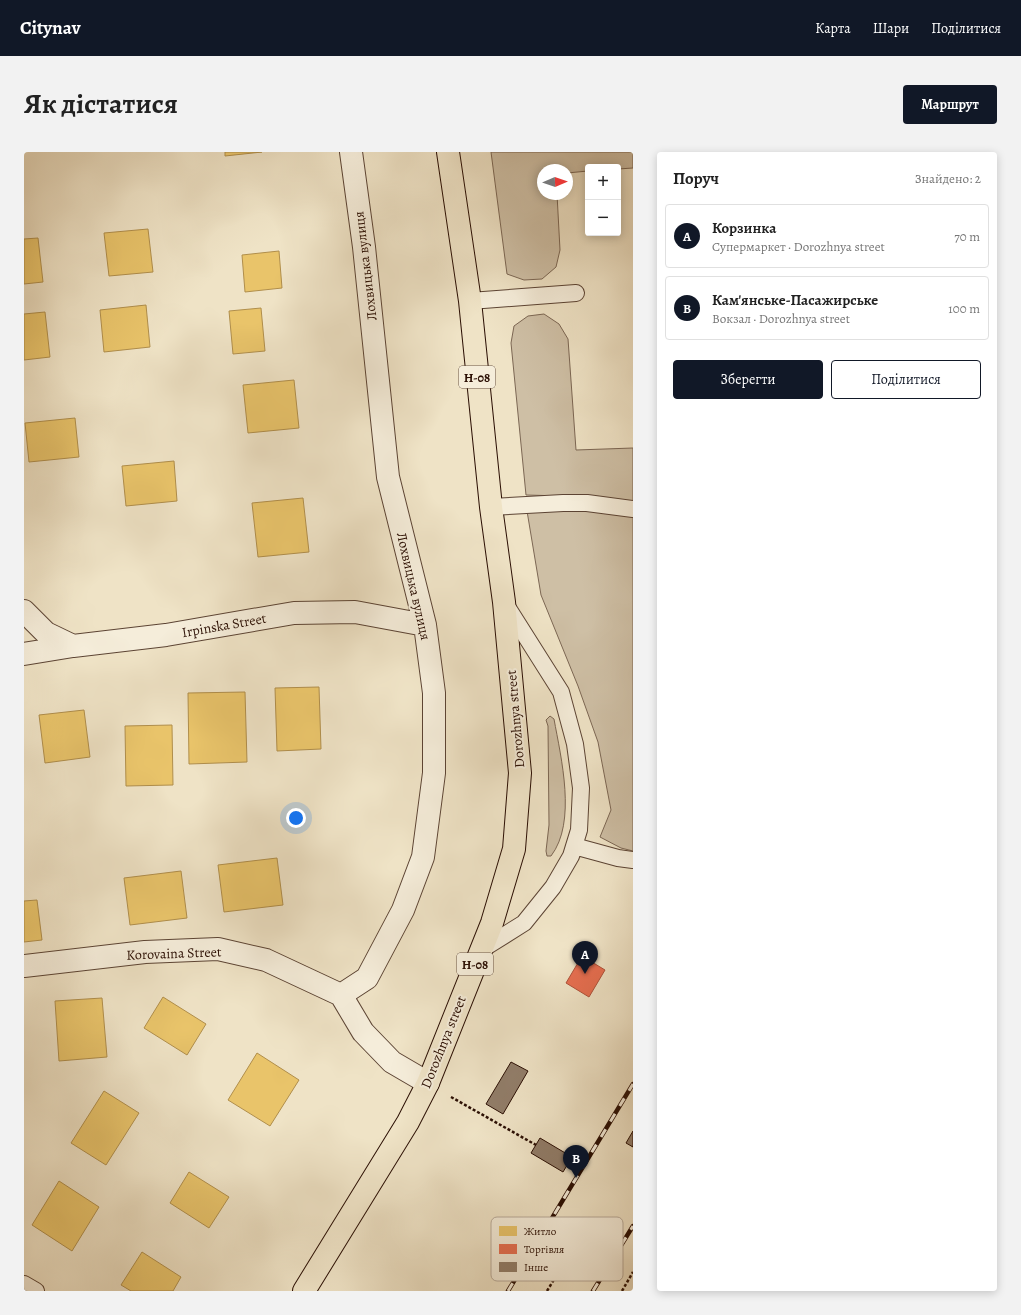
<!DOCTYPE html>
<html lang="uk">
<head>
<meta charset="utf-8">
<style>
	body { margin:0; font-family:Alegreya,serif; background:#f2f2f2; color:#222 }
	.controls { position:absolute; right:12px; top:12px; display:grid; overflow:hidden; border-radius:4px; box-shadow:0 2px 10px #0003 }
	.controls button { width:36px; height:36px; display:grid; place-items:center; padding:0; border:0; border-bottom:1px solid #e0e0e0; background:#fff; color:#222; font:20px sans-serif }
	.compass { position:absolute; left:513px; top:12px; width:36px; height:36px; border-radius:50%; background:#fff; box-shadow:0 2px 10px #0003; rotate:88deg }
	.you { position:absolute; left:272px; top:666px; width:14px; height:14px; margin:-10px; border:3px solid #fff; border-radius:50%; background:#1a73e8; box-shadow:0 0 0 6px #1a73e833 }
	.badge { display:grid; place-items:center; width:26px; height:26px; border-radius:50%; background:#111827; color:#fff; font-size:13px; font-weight:700 }
	.pin { position:absolute; translate:-50% -33px; filter:drop-shadow(0 1px 2px #0008) }
	.pin::after { content:''; position:absolute; top:21px; width:14px; height:12px; background:inherit; clip-path:polygon(0 0,100% 0,50% 100%) }
	.list { margin:0; padding:0; list-style:none }
	h2 { display:flex; justify-content:space-between; align-items:center; height:52px; margin:0; padding:0 16px; font-size:17px }
	h2 small { font-size:13px; font-weight:400; color:#767676 }
	.list li { display:grid; grid-template-columns:26px 1fr auto; gap:12px; align-items:center; box-sizing:border-box; height:64px; margin:0 8px 8px; padding:0 8px; border:1px solid #e0e0e0; border-radius:4px }
	.list b { display:block; font-size:15px; white-space:nowrap }
	.list p { margin:0; font-size:13px; white-space:nowrap; color:#767676 }
	.list em { font-size:13px; font-style:normal; color:#767676 }
	.actions { display:flex; gap:8px; padding:12px 16px }
	.actions a { flex:1; padding:9px 0; border:1px solid #111827; border-radius:4px; text-align:center; font-size:14px; color:#111827 }
	.actions .main { background:#111827; color:#fff }
	.map { position:relative; flex:none; width:609px; height:1139px; overflow:hidden; border-radius:4px }
	header { display:flex; align-items:center; gap:24px; box-sizing:border-box; height:56px; padding:0 20px; background:#111827; color:#fff }
	header strong { font-size:19px }
	nav { display:flex; gap:22px; margin-inline-start:auto; font-size:14px }
	.intro { display:flex; align-items:center; justify-content:space-between; box-sizing:border-box; height:96px; padding:0 24px }
	h1 { margin:0; font-size:28px }
	.button { padding:10px 18px; border-radius:4px; background:#111827; color:#fff; font-size:14px; font-weight:700 }
	main { display:flex; gap:24px; padding:0 24px }
	aside { flex:1; background:#fff; border-radius:4px; box-shadow:0 2px 10px #0003 }
	.map>svg:first-child { display:block }
	.green { fill:#cebfa5; stroke:#7c6754 }
	.homes { fill:#e9c46a; stroke:#b08e4b }
	.shops { fill:#e76f51; stroke:#af523a }
	.building { fill:#917d69; stroke:#2b0f04 }
	.lines { fill:none; stroke-linecap:round; stroke-linejoin:round }
	.lane-casing { stroke:#5c4434; stroke-width:18 }
	.street-casing { stroke:#5c4434; stroke-width:24 }
	.primary-casing { stroke:#2b0f04; stroke-width:24 }
	.path { stroke:#2b0f04; stroke-width:2.5; stroke-dasharray:3 2; stroke-linecap:butt }
	.lane { stroke:#f5edda; stroke-width:16 }
	.street { stroke:#f5edda; stroke-width:22 }
	.primary { stroke:#efe3c6; stroke-width:22 }
	.rail-casing { stroke:#2b0f04; stroke-width:4.5 }
	.rail { stroke:#f5edda; stroke-width:3; stroke-dasharray:9; stroke-linecap:butt }
	.labels { text-anchor:middle; stroke-width:4; stroke-linejoin:round; paint-order:stroke }
	.shield { fill:#f5edda; stroke:#685244; stroke-width:1 }
	.shield-label { font-size:13px; font-weight:bold; fill:#2b0f04 }
	.street-label { font-size:14px; fill:#2b0f04; stroke:#f5edda }
	.key { fill:#f5edda; stroke:#b8aa9a; stroke-width:1 }
	.key-label { font-size:11px; fill:#2b0f04 }
</style>
</head>
<body>
<header>
<strong>Citynav</strong>
<nav><a>Карта</a><a>Шари</a><a>Поділитися</a></nav>
</header>
<div class="intro"><h1>Як дістатися</h1><a class="button">Маршрут</a></div>
<main>
<div class="map">
<svg width="609" height="1139" viewBox="0 0 609 1139">
	<rect width="100%" height="100%" fill="#efe3c6"/>
	<filter id="stains"><feTurbulence type="fractalNoise" baseFrequency=".005" numOctaves="4"/><feColorMatrix values="0 0 0 0 .2 0 0 0 0 .09 0 0 0 0 .02 0 0 0 .5 -.17"/></filter>
	<radialGradient id="worn" r=".72"><stop offset=".6" stop-color="#630" stop-opacity="0"/><stop offset="1" stop-color="#630" stop-opacity=".3"/></radialGradient>
	<path class="green" d="M467,0h142v16l-15,1v-2h-30v4l-21,2v-3h-24v24h14l3,56 -4,17 -14,12 -18,1 -17,-6z
		M520,162l15,10 9,15 8,111 57,-2v56l-70,-8 -37,-1 -15,-152 3,-17 14,-10z
		M564,357l45,6v336l-12,-3 -21,-11 11,-27 -13,-68 -20,-56 -37,-91 -14,-84z
		M526,564l4,3c7,39 23,103 -3,137h-4l-1,-5 3,-26 -1,-99 -2,-6z"/>
	<path class="homes" d="M201,0h37l-37,4z
		M124,77l5,43 -44,4 -5,-43z
		M14,86l5,44 -19,2v-45z
		M255,99l3,37 -37,4 -3,-37z
		M122,153l4,42 -46,5 -4,-42z
		M237,156l4,43 -32,3 -4,-43z
		M21,160l5,45 -26,3v-46z
		M270,228l5,48 -51,5 -5,-48z
		M51,266l4,39 -50,5 -4,-39z
		M150,309l3,40 -51,5 -4,-40z
		M279,346l6,54 -51,5 -6,-54z
		M295,535l2,62 -44,2 -2,-63z
		M221,540l2,70 -58,2 -1,-71z
		M60,558l6,47 -45,6 -6,-48z
		M148,573l1,60 -47,1 -1,-60z
		M253,706l6,47 -59,7 -6,-47z
		M157,719l6,47 -57,7 -6,-47z
		M13,748l5,40 -18,2v-41z
		M139,845l43,27 -19,31 -43,-27z
		M78,846l5,59 -48,4 -4,-60z
		M233,901l42,27 -29,46 -42,-26z
		M80,939l35,22 -33,52 -35,-22z
		M165,1020l40,25 -20,31 -39,-25z
		M35,1029l40,26 -27,44 -40,-26z
		M118,1100l39,25 -8,14h-42l-10,-6z"/>
	<path class="shops" d="M558,804l23,14 -16,27 -23,-14z"/>
	<path class="building" d="M487,910l17,9 -25,43 -17,-10z
		M609,979v16l-7,-4z
		M516,986l32,19 -9,15 -32,-19z"/>
	<g class="lines">
		<defs>
			<path id="lane" d="M446,149l106,-8
				M467,355l72,-4h24l46,6
				M550,694l44,12 15,2
				M457,798l43,-27 29,-36 18,-31 8,-26 2,-42 -6,-44 -14,-52 -55,-87
				M0,1132l12,7"/>
			<path id="street" d="M0,459l22,22 27,13
				M0,502l49,-8 93,-11 128,-22 61,-1 70,13
				M0,814l121,-14 73,-3 48,11 75,35
				M317,843l26,-17 36,-68 20,-53 11,-84v-80l-9,-68 -37,-148 -24,-230 -13,-95
				M317,843l22,37 29,30 36,21"/>
			<path id="primary" d="M280,1139l104,-169 20,-39 64,-160 22,-74 6,-76 -16,-171 -13,-95 -21,-206 -22,-149"/>
		</defs>
		<use href="#lane" class="lane-casing"/>
		<use href="#street" class="street-casing"/>
		<use href="#primary" class="primary-casing"/>
		<path class="path" d="M427,945l85,48
			M609,995v-1
			M523,1139l33,-54
			M598,1139l11,-19"/>
		<use href="#lane" class="lane"/>
		<use href="#street" class="street"/>
		<use href="#primary" class="primary"/>
		<defs>
			<path id="rail" d="M484,1139l125,-207
				M569,1139l40,-65"/>
		</defs>
		<use href="#rail" class="rail-casing"/>
		<use href="#rail" class="rail"/>
	</g>
	<g class="labels">
		<g class="shield">
			<rect x="435" y="214" width="36" height="22" rx="3"/>
			<rect x="433" y="801" width="36" height="22" rx="3"/>
		</g>
		<g class="shield-label">
			<text x="453" y="230">Н-08</text>
			<text x="451" y="817">Н-08</text>
		</g>
		<g class="street-label">
			<text transform="translate(341 114) rotate(-97)" y="5">Лохвицька вулиця</text>
			<text transform="translate(390 434) rotate(77)" y="5">Лохвицька вулиця</text>
			<text transform="translate(200 473) rotate(-10)" y="5">Irpinska Street</text>
			<text transform="translate(491 567) rotate(-95)" y="5">Dorozhnya street</text>
			<text transform="translate(150 801) rotate(-2)" y="5">Korovaina Street</text>
			<text transform="translate(419 890) rotate(-68)" y="5">Dorozhnya street</text>
		</g>
	</g>
	<rect x="467" y="1065" width="132" height="64" rx="6" class="key"/>
	<rect x="475" y="1074" width="18" height="10" fill="#e9c46a"/>
	<rect x="475" y="1092" width="18" height="10" fill="#e76f51"/>
	<rect x="475" y="1110" width="18" height="10" fill="#917d69"/>
	<g class="key-label">
		<text x="500" y="1083">Житло</text>
		<text x="500" y="1101">Торгівля</text>
		<text x="500" y="1119">Інше</text>
	</g>
	<rect width="100%" height="100%" filter="url(#stains)"/>
	<rect width="100%" height="100%" fill="url(#worn)"/>
</svg>
<div class="controls">
<button>+</button>
<button>−</button>
</div>
<svg class="compass" viewBox="-18 -18 36 36"><path d="M0-13l5 13h-10z" fill="#e53935"/><path d="M0 13l5-13h-10z" fill="#767676"/></svg>
<div class="you"></div>
<div class="pin badge" style="left:561px;top:822px">A</div>
<div class="pin badge" style="left:552px;top:1026px">B</div>
</div>
<aside>
<h2>Поруч<small>Знайдено: 2</small></h2>
<ul class="list">
<li><span class="badge">A</span><div><b>Корзинка</b><p>Супермаркет · Dorozhnya street</p></div><em>70 m</em></li>
<li><span class="badge">B</span><div><b>Кам'янське-Пасажирське</b><p>Вокзал · Dorozhnya street</p></div><em>100 m</em></li>
</ul>
<div class="actions"><a class="main">Зберегти</a><a>Поділитися</a></div>
</aside>
</main>
</body>
</html>
